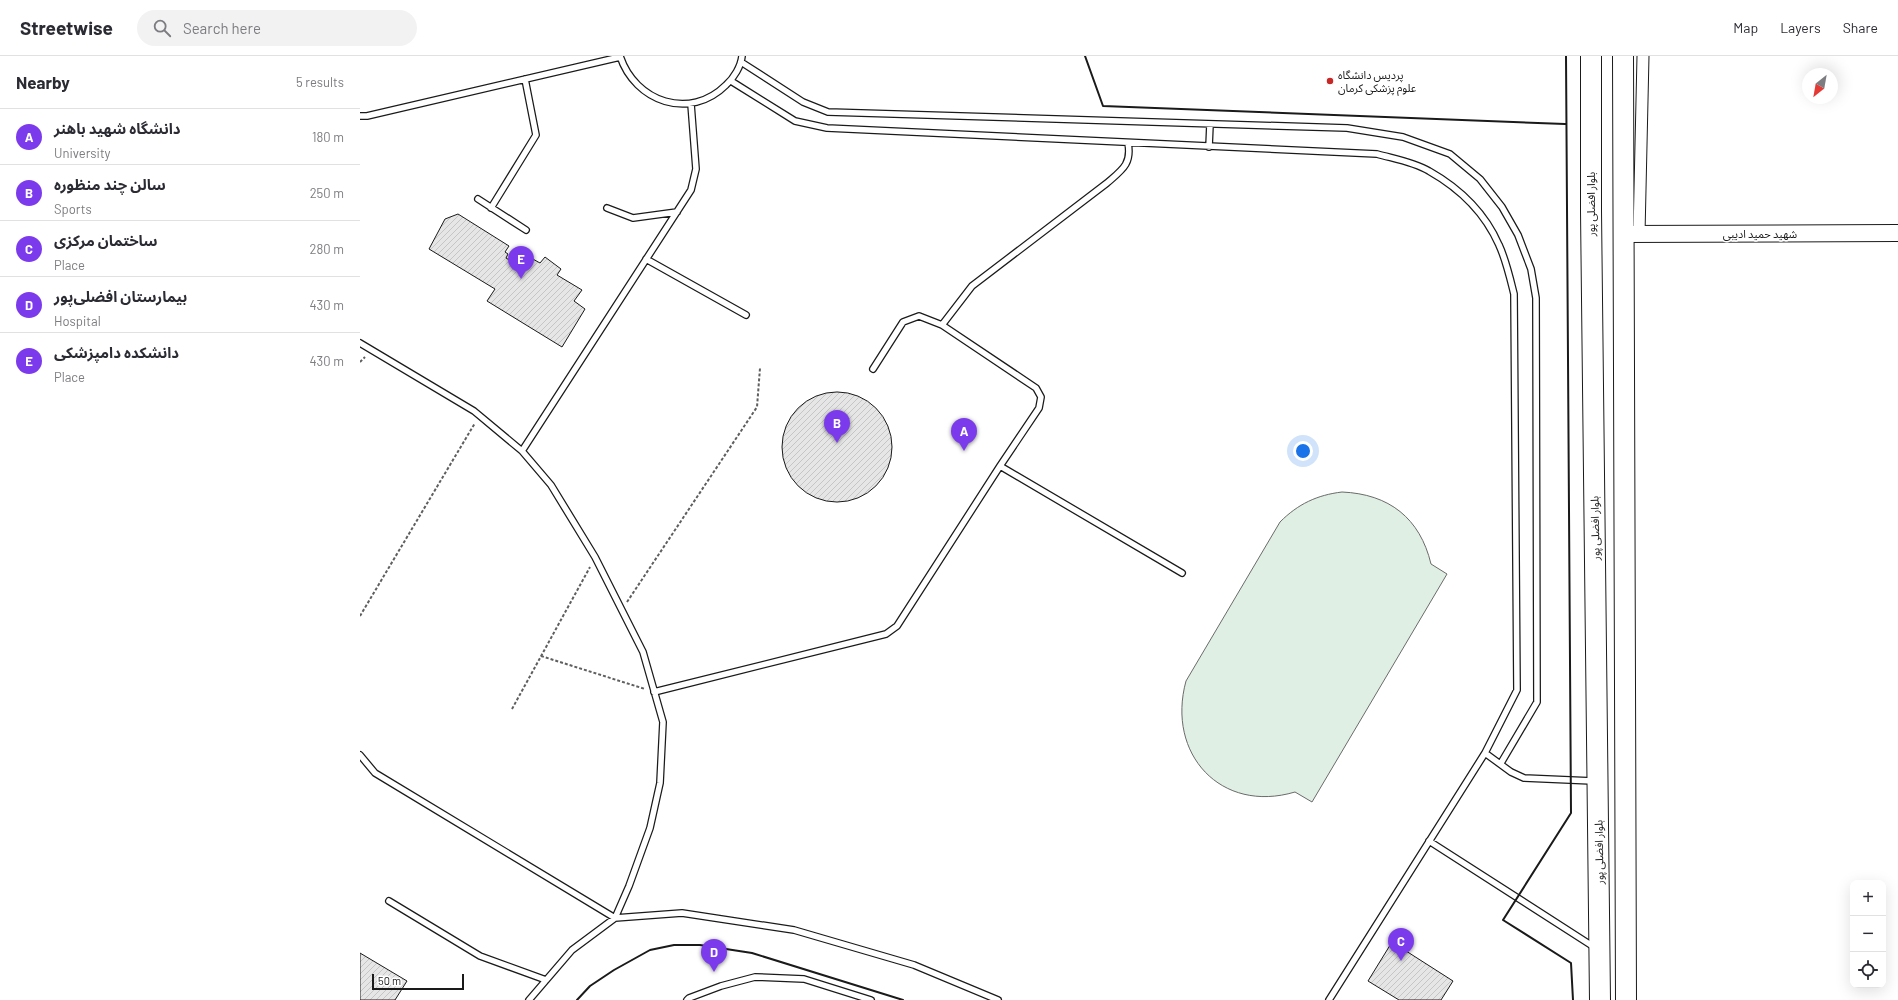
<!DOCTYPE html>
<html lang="en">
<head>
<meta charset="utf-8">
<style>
	body { margin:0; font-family:Barlow,"Noto Sans Arabic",sans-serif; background:#f2f2f3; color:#2b2b33 }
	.controls { position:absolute; right:12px; bottom:12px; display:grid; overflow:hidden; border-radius:8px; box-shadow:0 4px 16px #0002 }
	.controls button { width:36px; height:36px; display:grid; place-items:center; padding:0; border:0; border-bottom:1px solid #e1e1e2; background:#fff; color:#2b2b33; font:20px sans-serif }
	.compass { position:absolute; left:1442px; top:12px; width:36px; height:36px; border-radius:50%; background:#fff; box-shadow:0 4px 16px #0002; rotate:211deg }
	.scale { position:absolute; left:12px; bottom:10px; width:92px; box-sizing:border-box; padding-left:4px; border:2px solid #1a1a1a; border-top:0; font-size:11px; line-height:14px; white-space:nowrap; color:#1a1a1a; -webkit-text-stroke:3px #fff; paint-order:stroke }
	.you { position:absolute; left:943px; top:395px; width:14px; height:14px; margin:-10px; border:3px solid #fff; border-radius:50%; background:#1a73e8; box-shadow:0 0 0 6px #1a73e833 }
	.badge { display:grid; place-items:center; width:26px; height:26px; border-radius:50%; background:#7c3aed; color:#fff; font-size:13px; font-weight:700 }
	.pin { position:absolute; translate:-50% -33px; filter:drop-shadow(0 1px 2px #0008) }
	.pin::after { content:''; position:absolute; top:21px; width:14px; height:12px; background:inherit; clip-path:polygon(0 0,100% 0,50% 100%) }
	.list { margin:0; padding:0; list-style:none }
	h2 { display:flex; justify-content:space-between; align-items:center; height:52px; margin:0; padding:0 16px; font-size:17px }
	h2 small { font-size:13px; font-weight:400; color:#7c7c81 }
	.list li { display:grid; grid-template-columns:26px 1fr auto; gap:12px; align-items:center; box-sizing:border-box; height:56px; padding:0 16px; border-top:1px solid #e1e1e2 }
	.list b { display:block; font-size:15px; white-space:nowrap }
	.list p { margin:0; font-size:13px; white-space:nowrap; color:#7c7c81 }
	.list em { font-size:13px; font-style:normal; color:#7c7c81 }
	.icon { flex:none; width:22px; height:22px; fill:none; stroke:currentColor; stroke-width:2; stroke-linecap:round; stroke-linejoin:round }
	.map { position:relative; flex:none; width:1538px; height:944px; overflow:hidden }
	header { display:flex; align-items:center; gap:24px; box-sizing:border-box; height:56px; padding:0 20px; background:#fff; border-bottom:1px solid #e1e1e2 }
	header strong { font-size:19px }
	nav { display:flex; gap:22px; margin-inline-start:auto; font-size:14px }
	.search { width:280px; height:36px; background:#f2f2f3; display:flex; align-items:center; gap:10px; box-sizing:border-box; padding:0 14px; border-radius:22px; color:#7c7c81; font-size:15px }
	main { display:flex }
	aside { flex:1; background:#fff }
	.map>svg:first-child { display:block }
	.grass { fill:#e0efe3; stroke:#6a6a6a }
	.building { fill:url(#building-hatch); stroke:#1a1a1a }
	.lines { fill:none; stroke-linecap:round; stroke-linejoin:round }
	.lane-casing { stroke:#1a1a1a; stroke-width:8 }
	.street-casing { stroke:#1a1a1a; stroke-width:13 }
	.secondary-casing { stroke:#1a1a1a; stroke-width:18 }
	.highway-casing { stroke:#1a1a1a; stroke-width:22 }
	.path { stroke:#5f5f5f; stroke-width:2; stroke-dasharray:3 2; stroke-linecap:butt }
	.lane { stroke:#fff; stroke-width:5.5 }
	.street { stroke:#fff; stroke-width:11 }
	.secondary { stroke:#fff; stroke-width:16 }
	.highway { stroke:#fff; stroke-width:20 }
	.wall { stroke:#1a1a1a; stroke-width:2 }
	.poi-dot { fill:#c62828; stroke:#fff; stroke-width:1.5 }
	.labels { text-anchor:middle; stroke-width:3; stroke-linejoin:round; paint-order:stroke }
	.poi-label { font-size:11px; fill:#1a1a1a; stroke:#fff; text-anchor:start }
	.street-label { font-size:11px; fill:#1a1a1a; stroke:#fff }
</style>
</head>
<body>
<header>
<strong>Streetwise</strong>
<div class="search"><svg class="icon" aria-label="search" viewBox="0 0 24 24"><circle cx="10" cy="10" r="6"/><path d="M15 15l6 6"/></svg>Search here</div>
<nav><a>Map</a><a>Layers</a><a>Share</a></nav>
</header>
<main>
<aside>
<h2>Nearby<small>5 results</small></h2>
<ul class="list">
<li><span class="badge">A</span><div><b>دانشگاه شهید باهنر</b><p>University</p></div><em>180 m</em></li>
<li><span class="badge">B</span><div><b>سالن چند منظوره</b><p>Sports</p></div><em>250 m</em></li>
<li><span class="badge">C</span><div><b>ساختمان مرکزی</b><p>Place</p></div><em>280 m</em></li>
<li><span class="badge">D</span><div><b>بیمارستان افضلی‌پور</b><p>Hospital</p></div><em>430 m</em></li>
<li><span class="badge">E</span><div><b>دانشکده دامپزشکی</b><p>Place</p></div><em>430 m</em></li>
</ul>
</aside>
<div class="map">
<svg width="1538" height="944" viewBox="0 0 1538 944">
	<defs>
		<pattern id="building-hatch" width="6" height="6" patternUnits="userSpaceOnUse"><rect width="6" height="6" fill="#e6e6e6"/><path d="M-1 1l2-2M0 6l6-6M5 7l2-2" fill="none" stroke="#c5c5c5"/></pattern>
	</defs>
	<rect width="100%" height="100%" fill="#fff"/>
	<path class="grass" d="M982,436c47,2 78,26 89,72l16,10 -135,228 -17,-10c-74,22 -129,-38 -109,-111l94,-159c18,-18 37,-27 62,-30z"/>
	<path class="building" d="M98,158l51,32 -4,6 3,2 -2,4 18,11 7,-11 9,5 5,-6 16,12 -4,6 25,15 -8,11 11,8 -23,38 -75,-46 8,-12 -66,-40 16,-30z
		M422 391a55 55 0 1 1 110 0a55 55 0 1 1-110 0Z
		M1032,886l61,39 -12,19h-42l-31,-19z
		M0,897l47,28 -12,19h-35z"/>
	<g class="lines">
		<defs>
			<path id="lane" d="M260,0c15,46 70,65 106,29 8,-7 15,-19 16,-29
				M381,6l62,40 25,10 519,16 56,9 47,17 30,25 22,28 16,28 13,34 5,29 1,404 -36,61
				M371,25l64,40 32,7 550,26c18,5 37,8 52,17 30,17 56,42 70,74 7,15 11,33 15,49l3,396 -32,63
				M0,60h7l253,-59
				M849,91l1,-23
				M118,143l48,31
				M131,152l45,-73 -11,-56
				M247,152l26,10 44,-6
				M286,203l100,56
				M582,269l30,-39 135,-103c15,-13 25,-19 21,-40
				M0,287l114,68 48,40 29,34 44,72 48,95 20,70 -3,61 -10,45 -21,58 -14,32 -240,-145 -15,-18
				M162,395l169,-261 5,-21 -5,-65
				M640,410l182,107
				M294,636l232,-58 11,-8 103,-160 39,-58 2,-11 -5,-9 -94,-63 -23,-9 -16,6 -30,47
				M1069,785l165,106
				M29,845l91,55 66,24
				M169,944l43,-50 43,-32 67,-5 112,17 120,35 84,35
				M327,944l2,-2 32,-12 34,-9 49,2 67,21
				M969,944l156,-247 26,19 13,6 69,3"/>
			<path id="street" d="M1279,178l4,-178"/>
			<path id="secondary" d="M1263,178l275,-1"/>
			<path id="highway" d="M1231,0v155l9,789
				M1263,0l3,944"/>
		</defs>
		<use href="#lane" class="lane-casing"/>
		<use href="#street" class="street-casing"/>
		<use href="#secondary" class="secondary-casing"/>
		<use href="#highway" class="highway-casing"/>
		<path class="path" d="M0,306l5,-5
			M267,546l130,-195 3,-39
			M0,560l115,-193
			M181,600l104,33
			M152,653l78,-142"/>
		<use href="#lane" class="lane"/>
		<use href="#street" class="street"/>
		<use href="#secondary" class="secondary"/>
		<use href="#highway" class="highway"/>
		<path class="wall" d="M725,0l18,50 462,18
			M1206,0l5,757 -68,107 68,43 2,37
			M217,944l13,-14 24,-16 36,-20 24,-5h26l52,8 151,47"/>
	</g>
	<circle class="poi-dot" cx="970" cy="25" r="4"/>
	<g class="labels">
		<g class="poi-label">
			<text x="978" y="23">پردیس دانشگاه<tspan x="978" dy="13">علوم پزشکی کرمان</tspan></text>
		</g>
		<g class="street-label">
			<text transform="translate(1231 148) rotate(-90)" y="4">بلوار افضلی پور</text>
			<text x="1400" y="182">شهید حمید ادیبی</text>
			<text transform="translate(1235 472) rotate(-91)" y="4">بلوار افضلی پور</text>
			<text transform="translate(1239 796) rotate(-91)" y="4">بلوار افضلی پور</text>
		</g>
	</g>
</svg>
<div class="controls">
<button>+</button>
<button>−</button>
<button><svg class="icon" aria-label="locate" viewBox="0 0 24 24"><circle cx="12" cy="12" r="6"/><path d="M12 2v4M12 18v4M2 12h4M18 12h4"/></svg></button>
</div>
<svg class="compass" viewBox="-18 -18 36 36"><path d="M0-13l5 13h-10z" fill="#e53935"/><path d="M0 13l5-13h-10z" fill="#7c7c81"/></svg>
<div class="scale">50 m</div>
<div class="you"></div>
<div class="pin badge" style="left:604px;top:395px">A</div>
<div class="pin badge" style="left:477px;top:387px">B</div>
<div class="pin badge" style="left:1041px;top:905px">C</div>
<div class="pin badge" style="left:354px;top:916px">D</div>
<div class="pin badge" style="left:161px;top:223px">E</div>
</div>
</main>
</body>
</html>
